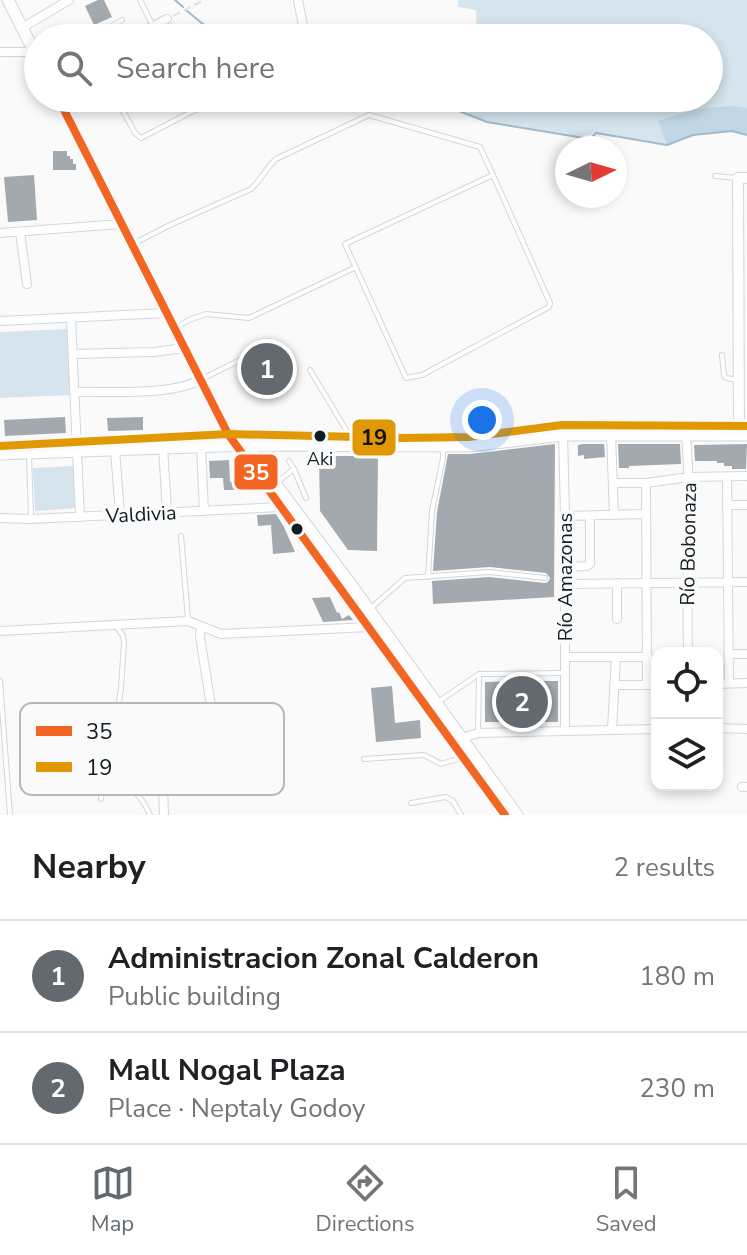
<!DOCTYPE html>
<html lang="en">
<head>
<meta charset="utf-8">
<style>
	body { margin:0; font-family:"Nunito Sans",sans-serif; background:#f6f6f6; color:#202124 }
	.controls { position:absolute; right:24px; bottom:24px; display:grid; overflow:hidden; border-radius:16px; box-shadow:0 4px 12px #0003 }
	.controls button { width:72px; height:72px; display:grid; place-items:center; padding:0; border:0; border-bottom:2px solid #e0e0e0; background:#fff; color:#202124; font:40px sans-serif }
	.compass { position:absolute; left:555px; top:136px; width:72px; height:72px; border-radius:50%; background:#fff; box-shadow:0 4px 12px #0003; rotate:85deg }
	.you { position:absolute; left:482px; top:420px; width:28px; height:28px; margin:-20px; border:6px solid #fff; border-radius:50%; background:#1a73e8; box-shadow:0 0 0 12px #1a73e833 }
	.badge { display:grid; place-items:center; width:52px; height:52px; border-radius:50%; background:#626a6f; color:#fff; font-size:26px; font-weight:700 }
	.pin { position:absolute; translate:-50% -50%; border:4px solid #fff; box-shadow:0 2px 8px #0006 }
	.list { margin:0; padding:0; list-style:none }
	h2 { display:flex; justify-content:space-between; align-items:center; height:104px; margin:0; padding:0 32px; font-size:34px }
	h2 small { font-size:26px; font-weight:400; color:#757577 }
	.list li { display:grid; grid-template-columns:52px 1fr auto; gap:24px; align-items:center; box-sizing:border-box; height:112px; padding:0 32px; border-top:2px solid #e0e0e0 }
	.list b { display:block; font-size:30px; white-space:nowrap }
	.list p { margin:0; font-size:26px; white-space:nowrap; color:#757577 }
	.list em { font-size:26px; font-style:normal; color:#757577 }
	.icon { flex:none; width:44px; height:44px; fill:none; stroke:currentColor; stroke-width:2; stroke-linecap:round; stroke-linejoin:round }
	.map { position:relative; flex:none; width:747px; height:815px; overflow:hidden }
	.search { position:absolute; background:#fff; box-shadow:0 4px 12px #0003; left:24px; right:24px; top:24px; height:88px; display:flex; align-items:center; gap:20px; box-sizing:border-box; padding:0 28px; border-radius:44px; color:#757577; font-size:30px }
	.sheet { height:328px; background:#fff }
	nav { display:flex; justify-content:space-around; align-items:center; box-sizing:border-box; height:112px; border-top:2px solid #e0e0e0; background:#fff; font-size:22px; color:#757577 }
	nav a { display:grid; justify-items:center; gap:4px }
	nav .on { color:#626a6f }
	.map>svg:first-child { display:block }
	.green { fill:#d5e4ed }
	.forest { fill:#c1d7e5 }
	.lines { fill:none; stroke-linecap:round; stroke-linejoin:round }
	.stream { stroke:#a0bbcc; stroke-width:2 }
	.building { fill:#a3aaaf }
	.service-casing { stroke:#d0d7db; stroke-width:6 }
	.minor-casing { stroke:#d0d7db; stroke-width:10 }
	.tertiary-casing { stroke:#d0d7db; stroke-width:12 }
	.secondary-casing { stroke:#d0d7db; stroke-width:13 }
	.path { stroke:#e0e1e1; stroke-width:2; stroke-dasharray:8 4; stroke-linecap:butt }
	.service { stroke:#fefefe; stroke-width:4 }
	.minor { stroke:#fefefe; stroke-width:8 }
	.tertiary { stroke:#fefefe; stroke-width:10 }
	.secondary { stroke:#fefefe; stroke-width:11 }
	.bus-1-casing { stroke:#fafafa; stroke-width:14 }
	.bus-2-casing { stroke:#fafafa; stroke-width:14 }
	.bus-1 { stroke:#f26522; stroke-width:8 }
	.bus-2 { stroke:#e09804; stroke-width:8 }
	.bus-dot { fill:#101d24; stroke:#fafafa; stroke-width:3 }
	.labels { text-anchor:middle; stroke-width:8; stroke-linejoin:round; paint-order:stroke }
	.bus-label { font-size:18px; fill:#101d24; stroke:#fafafa }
	.street-label { font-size:20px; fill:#101d24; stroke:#fafafa }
	.key { fill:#fafafa; stroke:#b4b8ba; stroke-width:2 }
	.key-label { font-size:22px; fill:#101d24 }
	.line-badge { stroke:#fafafa; stroke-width:3 }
	.badge-label { font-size:22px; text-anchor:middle; font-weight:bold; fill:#fff }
	.pale-badge-label { font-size:22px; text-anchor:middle; font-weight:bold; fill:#111 }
</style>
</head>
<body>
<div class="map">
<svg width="747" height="815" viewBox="0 0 747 815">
	<rect width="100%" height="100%" fill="#fafafa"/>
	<path class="green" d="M458,0h289v135l-15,-4 -38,4 -27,10 -71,-12 -17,4 -92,-15 -19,-8 5,-16h236v-60h-232l-1,-28 -18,-3z
		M68,329l3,66 -71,3v-66z
		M73,466l3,42 -41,3 -2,-43z"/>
	<path class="forest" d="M734,106l13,2v27c-28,-8 -54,0 -80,10l-9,-24 37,-12z"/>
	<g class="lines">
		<path class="stream" d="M175,0l8,7
			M187,11l33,27
			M373,98l71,7 43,17 103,17 6,-6 71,12 26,-10 39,-4 15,4"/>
	</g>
	<path class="building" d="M98,0h6l8,17 -18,8 -9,-19z
		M53,151h14v5h3v3h3v5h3v6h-23z
		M34,175l3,45 -29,2 -4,-45z
		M273,348l15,29 -26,13 -15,-28z
		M65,417l1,16 -61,3 -1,-16z
		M143,417v13l-35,1 -1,-13z
		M555,444l-1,153 -121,7 -1,-23 57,-4 56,6 3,-1 2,-4 -4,-5 -56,-6 -57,4 4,-59 11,-58h22z
		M583,444h21l1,13 -21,2v-4l-6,1v-11z
		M618,444h62l1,20 -52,2v2h-10z
		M747,444l-1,25h-14v-3h-8v-3h-7v-2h-22l-1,-16z
		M319,456h59l-1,95 -29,-1 -28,-39z
		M229,460l1,22h4l1,8h-11l-1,-12h-13l-1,-17z
		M276,514l8,13 11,25 -22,2 -2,-29 -13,1 -1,-11z
		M330,597l7,16 2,-1 3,7 7,-4 4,5 -30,2 -11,-24z
		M522,681h36v41h-73v-40z
		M392,686l3,37 25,-3 1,18 -45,4 -5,-54z"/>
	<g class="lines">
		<defs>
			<path id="service" d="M140,0l13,26
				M109,38l-4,-8 17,-10
				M116,98l19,35 6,5 77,-40
				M715,176l22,2
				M133,244l37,-19 81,-36c10,-9 15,-21 25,-30l93,-44 111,32 13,28 -148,69 61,134 16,-3 127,-68 1,-4 -57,-128
				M177,327l12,-7 17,-6 43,4 107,-51
				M722,355l2,21 3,2 10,2
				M310,370l38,63
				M202,379l64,-32
				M29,454l2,63
				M289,461l5,8
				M276,483l18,-14 12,29
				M181,536l7,83
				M428,577l4,-66 11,-53v-9
				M371,608l34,-30 84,-6 56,6
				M117,627l6,9 1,7 -3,45 -3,21
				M0,681l10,134
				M438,702l41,-28
				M478,733l1,-59 84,-1
				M364,759l60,-4 17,9 20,-6
				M101,799l1,-8 3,-2c28,1 33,-1 45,26
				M411,803l35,-6 7,4 8,14"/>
			<path id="minor" d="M298,0l5,26
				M22,28l47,-28
				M130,38l37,-19
				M0,52h34
				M20,232l7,52
				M0,233l121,-9
				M71,319l9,198
				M0,321l166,-8
				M74,354l80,-2 30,-4
				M75,392c35,-1 95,4 125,-12
				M563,430l2,86v214
				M611,435l3,80
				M686,435c6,72 0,145 2,218
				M163,446l4,67
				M201,446l3,65
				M115,450l5,65
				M727,477l2,206
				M614,483h32l43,-6 58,-1
				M646,483l1,202
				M727,505h20
				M565,516l81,-2
				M0,518l31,1 250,-12
				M565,567l22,-1 3,-2v-48
				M565,584l182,-2
				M617,619v-36
				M201,626l-1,11 15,94
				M0,631l188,-10 33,13 148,-7
				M729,654h18
				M565,657h83
				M717,684l30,-1
				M614,685h43
				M717,728l30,1
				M612,729l4,-72
				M459,739l19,-6 179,-4
				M162,753l2,62
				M742,787h5"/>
			<path id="tertiary" d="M739,434l-1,-256h9"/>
			<path id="secondary" d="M8,0l30,59
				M58,98l170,336 277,381
				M244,442l108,144 165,229
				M0,446l228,-12 174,4 67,-1 93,-12 185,1
				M0,454l247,-9 222,1 94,-11h184"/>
		</defs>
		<use href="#service" class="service-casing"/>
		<use href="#minor" class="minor-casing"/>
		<use href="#tertiary" class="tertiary-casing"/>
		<use href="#secondary" class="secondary-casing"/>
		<path class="path" d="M173,16l31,-16"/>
		<use href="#service" class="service"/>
		<use href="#minor" class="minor"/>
		<use href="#tertiary" class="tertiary"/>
		<use href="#secondary" class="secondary"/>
		<defs>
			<path id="bus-1" d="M58,98l170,336 277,381"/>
			<path id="bus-2" d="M0,446l228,-12 174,4 67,-1 93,-12 185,1"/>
		</defs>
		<use href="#bus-1" class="bus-1-casing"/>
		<use href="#bus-2" class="bus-2-casing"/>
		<use href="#bus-1" class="bus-1"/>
		<use href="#bus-2" class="bus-2"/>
	</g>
	<g class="bus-dot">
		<circle cx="320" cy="436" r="7"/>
		<circle cx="297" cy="529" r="7"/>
	</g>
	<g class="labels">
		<g class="bus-label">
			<text x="320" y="465">Aki</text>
		</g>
		<g class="street-label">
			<text transform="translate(141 514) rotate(-3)" y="7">Valdivia</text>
			<text transform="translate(688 544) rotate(-89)" y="7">Río Bobonaza</text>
			<text transform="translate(565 577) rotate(-90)" y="7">Río Amazonas</text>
		</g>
	</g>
	<rect x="20" y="703" width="264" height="92" rx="12" class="key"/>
	<rect x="36" y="726" width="36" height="10" fill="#f26522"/>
	<rect x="36" y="762" width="36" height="10" fill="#e09804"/>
	<g class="key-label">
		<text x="86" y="739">35</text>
		<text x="86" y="775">19</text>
	</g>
	<g class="line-badge">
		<rect x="351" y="418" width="46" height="39" rx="8" fill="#e09804"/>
		<rect x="233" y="453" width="46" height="38" rx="8" fill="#f26522"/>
	</g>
	<g class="badge-label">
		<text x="256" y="480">35</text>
	</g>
	<g class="pale-badge-label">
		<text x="374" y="445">19</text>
	</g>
</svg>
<div class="controls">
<button><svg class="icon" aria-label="locate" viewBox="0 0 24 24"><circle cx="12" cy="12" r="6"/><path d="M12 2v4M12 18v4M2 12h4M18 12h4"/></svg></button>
<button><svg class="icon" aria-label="layers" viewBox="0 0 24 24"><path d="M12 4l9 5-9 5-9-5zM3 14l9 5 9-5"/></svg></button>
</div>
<svg class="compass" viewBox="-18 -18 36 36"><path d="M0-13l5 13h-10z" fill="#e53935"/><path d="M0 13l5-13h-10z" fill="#757577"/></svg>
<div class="you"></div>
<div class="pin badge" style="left:267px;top:369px">1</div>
<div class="pin badge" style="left:522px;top:702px">2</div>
<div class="search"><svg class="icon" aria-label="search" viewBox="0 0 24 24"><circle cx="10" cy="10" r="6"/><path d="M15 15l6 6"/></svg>Search here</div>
</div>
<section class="sheet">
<h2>Nearby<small>2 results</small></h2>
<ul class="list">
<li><span class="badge">1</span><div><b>Administracion Zonal Calderon</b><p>Public building</p></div><em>180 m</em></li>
<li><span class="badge">2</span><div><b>Mall Nogal Plaza</b><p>Place · Neptaly Godoy</p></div><em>230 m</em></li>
</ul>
</section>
<nav>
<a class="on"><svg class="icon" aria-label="map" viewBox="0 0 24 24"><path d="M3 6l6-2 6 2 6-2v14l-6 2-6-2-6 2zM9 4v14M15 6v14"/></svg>Map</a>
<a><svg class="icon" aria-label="directions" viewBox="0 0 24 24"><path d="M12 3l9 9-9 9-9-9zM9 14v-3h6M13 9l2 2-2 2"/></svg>Directions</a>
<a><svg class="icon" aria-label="saved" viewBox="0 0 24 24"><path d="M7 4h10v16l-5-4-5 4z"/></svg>Saved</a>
</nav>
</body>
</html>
